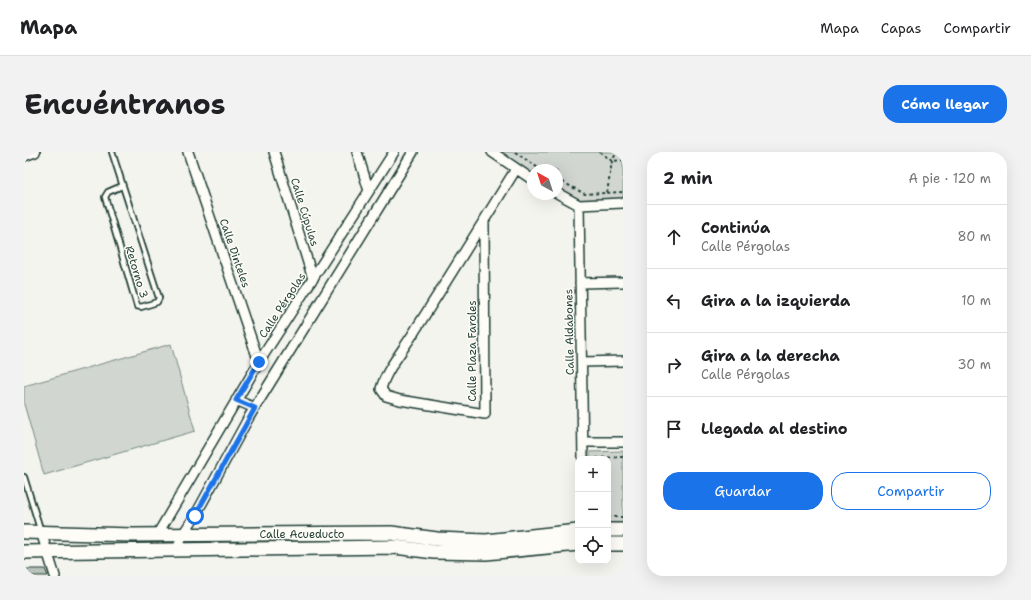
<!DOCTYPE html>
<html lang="es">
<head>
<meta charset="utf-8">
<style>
	body { margin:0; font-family:"Shantell Sans",sans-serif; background:#f2f2f2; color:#202124 }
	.controls { position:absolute; right:12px; bottom:12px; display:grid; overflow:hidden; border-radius:8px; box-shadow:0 4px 16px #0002 }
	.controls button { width:36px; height:36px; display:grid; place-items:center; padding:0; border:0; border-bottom:1px solid #e0e0e0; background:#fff; color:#202124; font:20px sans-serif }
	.compass { position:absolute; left:503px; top:12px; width:36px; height:36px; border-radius:50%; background:#fff; box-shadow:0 4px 16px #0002; rotate:321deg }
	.stop { position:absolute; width:12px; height:12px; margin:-9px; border:3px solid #1a73e8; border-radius:50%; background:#fff }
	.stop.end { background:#1a73e8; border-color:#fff; box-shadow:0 1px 4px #0008 }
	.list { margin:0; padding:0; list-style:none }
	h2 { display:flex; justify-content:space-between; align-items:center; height:52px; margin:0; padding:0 16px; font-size:17px }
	h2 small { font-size:13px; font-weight:400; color:#757577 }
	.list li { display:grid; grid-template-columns:26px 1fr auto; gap:12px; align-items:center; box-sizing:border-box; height:64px; padding:0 16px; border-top:1px solid #e0e0e0 }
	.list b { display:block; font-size:15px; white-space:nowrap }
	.list p { margin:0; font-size:13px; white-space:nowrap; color:#757577 }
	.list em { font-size:13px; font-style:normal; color:#757577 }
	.actions { display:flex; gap:8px; padding:12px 16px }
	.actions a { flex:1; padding:9px 0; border:1px solid #1a73e8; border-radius:16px; text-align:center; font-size:14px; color:#1a73e8 }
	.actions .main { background:#1a73e8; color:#fff }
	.icon { flex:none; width:22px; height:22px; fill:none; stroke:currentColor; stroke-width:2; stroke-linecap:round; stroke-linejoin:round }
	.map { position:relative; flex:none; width:599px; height:424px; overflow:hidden; border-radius:16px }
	header { display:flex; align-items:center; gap:24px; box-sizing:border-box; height:56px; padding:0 20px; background:#fff; border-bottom:1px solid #e0e0e0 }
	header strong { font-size:19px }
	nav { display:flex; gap:22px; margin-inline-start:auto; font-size:14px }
	.intro { display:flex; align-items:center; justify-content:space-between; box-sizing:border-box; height:96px; padding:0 24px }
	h1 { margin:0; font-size:28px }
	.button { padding:10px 18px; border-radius:16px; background:#1a73e8; color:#fff; font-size:14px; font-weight:700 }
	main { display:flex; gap:24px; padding:0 24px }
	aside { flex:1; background:#fff; border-radius:16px; box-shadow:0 4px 16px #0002 }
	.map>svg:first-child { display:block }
	.green { fill:#d1d6d1; stroke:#788a82 }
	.building { fill:#b9c1bb; stroke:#1f3d34 }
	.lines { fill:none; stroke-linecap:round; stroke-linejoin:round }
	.lane-casing { stroke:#1f3d34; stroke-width:8 }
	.street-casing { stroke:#1f3d34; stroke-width:12 }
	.secondary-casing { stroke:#1f3d34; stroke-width:16 }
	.path { stroke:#1f3d34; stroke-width:2; stroke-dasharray:3 3; stroke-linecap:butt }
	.lane { stroke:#fdfcf7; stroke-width:4.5 }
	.street { stroke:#fdfcf7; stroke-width:9 }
	.secondary { stroke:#fdfcf7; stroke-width:13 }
	.route { stroke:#1a73e8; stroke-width:5 }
	.labels { text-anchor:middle; stroke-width:3; stroke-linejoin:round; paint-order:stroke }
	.street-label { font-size:11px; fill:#1f3d34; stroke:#fdfcf7 }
</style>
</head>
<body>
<header>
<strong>Mapa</strong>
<nav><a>Mapa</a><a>Capas</a><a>Compartir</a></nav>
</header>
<div class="intro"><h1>Encuéntranos</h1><a class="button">Cómo llegar</a></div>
<main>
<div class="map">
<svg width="599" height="424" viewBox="0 0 599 424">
	<rect width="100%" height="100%" fill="#f4f4ef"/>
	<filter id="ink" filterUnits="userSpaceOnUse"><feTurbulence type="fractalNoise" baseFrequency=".025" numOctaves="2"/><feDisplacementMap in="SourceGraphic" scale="8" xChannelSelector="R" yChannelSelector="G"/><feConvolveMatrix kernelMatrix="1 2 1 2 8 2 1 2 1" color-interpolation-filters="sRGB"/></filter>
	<g filter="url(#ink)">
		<path class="green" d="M472,0h127v48l-43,2 -23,-13v-19h-24v6z
			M147,192l24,87 -151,44 -20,-71v-18z
			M599,299v72h-15v-64h-18v-7z"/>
		<path class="building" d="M0,417h21l3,7h-24z"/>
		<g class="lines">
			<defs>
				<path id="lane" d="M88,0l47,146 -2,4 -16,5 -4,-1 -32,-109 3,-5 14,-6
					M0,325l17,55"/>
				<path id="street" d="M164,0l71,210
					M250,0l39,127
					M333,0l12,39
					M468,0l41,28
					M0,4l11,-4
					M533,41l22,12 44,-2
					M555,53l4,254
					M460,69l1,193 -85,-14 -14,-4 -5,-7c5,-20 24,-41 35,-60 34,-53 67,-107 100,-160
					M556,131l43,-1
					M558,210l41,-1
					M212,248l19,8
					M559,290h40
					M17,380l14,44
					M133,383l102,-173 135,-210
					M153,398l6,-16 12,-18 54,-99 164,-265"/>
				<path id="secondary" d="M584,378h15
					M0,380l109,3 258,-2 46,6 49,2 92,-10
					M584,392h15
					M0,400l371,-5 39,5 52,1 92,-9"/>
			</defs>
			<use href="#lane" class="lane-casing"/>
			<use href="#street" class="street-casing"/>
			<use href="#secondary" class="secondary-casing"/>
			<path class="path" d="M491,0l26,18
				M576,0l12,9 11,-1
				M533,27l28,15 38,-2
				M583,41l5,-32 5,-9
				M573,307v-1l26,-1
				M584,365h15"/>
			<use href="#lane" class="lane"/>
			<use href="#street" class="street"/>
			<use href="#secondary" class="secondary"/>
		</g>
	</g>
	<g class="lines" filter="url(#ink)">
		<path class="route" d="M171,364l60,-108 -19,-8 23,-38"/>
	</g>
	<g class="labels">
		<g class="street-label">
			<text transform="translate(281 60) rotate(73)" y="4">Calle Cúpulas</text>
			<text transform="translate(211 101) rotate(71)" y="4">Calle Dinteles</text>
			<text transform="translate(113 120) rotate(73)" y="4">Retorno 3</text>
			<text transform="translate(258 153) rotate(-57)" y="4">Calle Pérgolas</text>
			<text transform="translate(545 180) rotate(-91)" y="4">Calle Aldabones</text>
			<text transform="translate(448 199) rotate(-90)" y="4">Calle Plaza Faroles</text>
			<text x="278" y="386">Calle Acueducto</text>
		</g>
	</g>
</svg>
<div class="controls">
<button>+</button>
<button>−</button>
<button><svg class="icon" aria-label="locate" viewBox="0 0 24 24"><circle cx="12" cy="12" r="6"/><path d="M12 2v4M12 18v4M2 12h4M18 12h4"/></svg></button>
</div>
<svg class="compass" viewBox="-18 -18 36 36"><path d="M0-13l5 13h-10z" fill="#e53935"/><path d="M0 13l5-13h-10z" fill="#757577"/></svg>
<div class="stop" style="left:171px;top:364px"></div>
<div class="stop end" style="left:235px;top:210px"></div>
</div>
<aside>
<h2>2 min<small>A pie · 120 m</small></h2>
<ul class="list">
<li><svg class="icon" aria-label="ahead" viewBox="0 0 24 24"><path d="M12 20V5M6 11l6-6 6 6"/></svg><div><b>Continúa</b><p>Calle Pérgolas</p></div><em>80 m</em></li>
<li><svg class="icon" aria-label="left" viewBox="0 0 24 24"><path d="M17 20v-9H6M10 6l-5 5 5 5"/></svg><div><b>Gira a la izquierda</b></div><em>10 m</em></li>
<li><svg class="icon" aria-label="right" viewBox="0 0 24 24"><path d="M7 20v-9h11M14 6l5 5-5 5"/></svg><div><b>Gira a la derecha</b><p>Calle Pérgolas</p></div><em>30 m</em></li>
<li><svg class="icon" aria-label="arrive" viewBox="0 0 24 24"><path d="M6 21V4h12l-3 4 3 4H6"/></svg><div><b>Llegada al destino</b></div></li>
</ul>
<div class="actions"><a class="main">Guardar</a><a>Compartir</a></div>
</aside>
</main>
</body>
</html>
